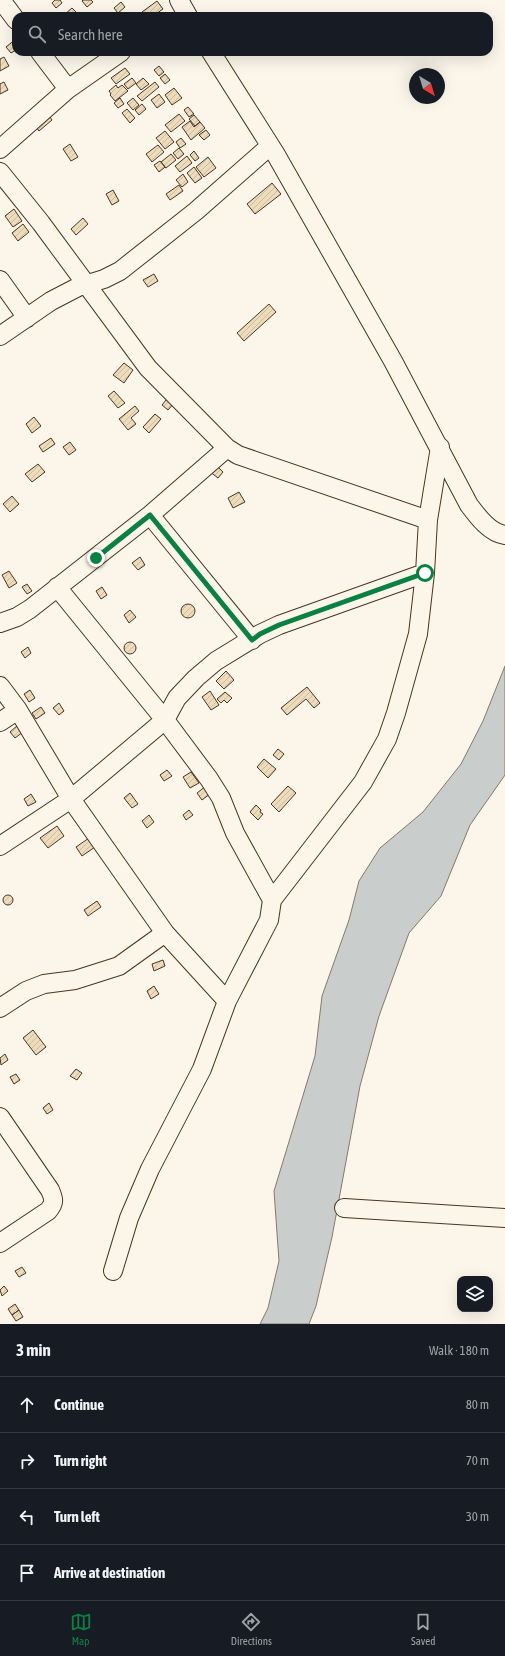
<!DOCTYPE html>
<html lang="en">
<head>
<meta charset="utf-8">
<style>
	body { margin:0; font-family:"Asap Condensed",sans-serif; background:#242831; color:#f1f3f6 }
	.controls { position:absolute; right:12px; bottom:12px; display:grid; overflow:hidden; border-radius:8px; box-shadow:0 4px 16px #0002 }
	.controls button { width:36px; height:36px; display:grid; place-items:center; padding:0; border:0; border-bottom:1px solid #363941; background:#171b24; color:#f1f3f6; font:20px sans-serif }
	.compass { position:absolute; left:409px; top:68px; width:36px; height:36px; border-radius:50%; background:#171b24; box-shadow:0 4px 16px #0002; rotate:142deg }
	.stop { position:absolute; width:12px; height:12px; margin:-9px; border:3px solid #0b8043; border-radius:50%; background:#fff }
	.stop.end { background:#0b8043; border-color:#fff; box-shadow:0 1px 4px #0008 }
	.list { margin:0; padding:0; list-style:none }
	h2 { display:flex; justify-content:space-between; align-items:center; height:52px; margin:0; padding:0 16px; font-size:17px }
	h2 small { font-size:13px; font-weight:400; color:#9ea1a6 }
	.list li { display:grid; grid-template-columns:26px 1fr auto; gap:12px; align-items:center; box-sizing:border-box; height:56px; padding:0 16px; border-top:1px solid #363941 }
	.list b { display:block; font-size:15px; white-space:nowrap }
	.list em { font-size:13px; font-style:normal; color:#9ea1a6 }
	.icon { flex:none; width:22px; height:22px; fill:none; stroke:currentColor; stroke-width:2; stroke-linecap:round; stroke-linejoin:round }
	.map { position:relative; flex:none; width:505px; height:1324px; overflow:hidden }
	.search { position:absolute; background:#171b24; box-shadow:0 4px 16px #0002; left:12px; right:12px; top:12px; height:44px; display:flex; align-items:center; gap:10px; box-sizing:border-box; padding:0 14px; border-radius:12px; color:#9ea1a6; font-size:15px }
	.sheet { height:276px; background:#171b24 }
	nav { display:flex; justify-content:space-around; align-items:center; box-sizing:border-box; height:56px; border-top:1px solid #363941; background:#171b24; font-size:11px; color:#9ea1a6 }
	nav a { display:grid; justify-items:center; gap:2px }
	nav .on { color:#0b8043 }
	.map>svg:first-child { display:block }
	.water { fill:#c9cecd; stroke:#887966 }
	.building { fill:url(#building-hatch); stroke:#4a3520 }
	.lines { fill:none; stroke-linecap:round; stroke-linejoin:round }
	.minor-casing { stroke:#4a3520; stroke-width:20 }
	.minor { stroke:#fbf6e9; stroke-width:18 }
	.route { stroke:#0b8043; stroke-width:5 }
</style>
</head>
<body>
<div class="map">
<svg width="505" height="1324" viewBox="0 0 505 1324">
	<defs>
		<pattern id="building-hatch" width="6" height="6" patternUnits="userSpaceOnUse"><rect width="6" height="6" fill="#ecdcbc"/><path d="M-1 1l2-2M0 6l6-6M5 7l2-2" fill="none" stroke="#ccbda1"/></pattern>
	</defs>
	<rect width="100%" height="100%" fill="#fbf6e9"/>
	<path class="water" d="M505,666v109l-35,50 -29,71 -32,37 -30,83 -19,70 -28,151 -16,69 -7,18h-49l8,-16 11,-47 -5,-70 41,-135 7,-60 27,-76 10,-39 21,-33 43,-36 38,-48 22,-43z"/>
	<path class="building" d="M55,0h5l2,3 -6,5 -4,-5z
		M83,0h8l2,2 -6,5 -5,-6z
		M157,1l6,8 -10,7h-7l-4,-4z
		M121,2l4,5 -7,6 -4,-5z
		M72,8l7,7 -1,1h-11l-2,-2z
		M16,39v11l-5,3 -5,-6z
		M4,57l5,9 -9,5v-12z
		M159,66l5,6 -5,4 -5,-6z
		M125,68l5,6 -14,10 -5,-6z
		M165,74l5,6 -5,4 -5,-6z
		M132,78l4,5 -8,6 -4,-5z
		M143,78l6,6 -8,6 -5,-6z
		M4,82l4,8 -8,4v-10z
		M155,82l4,5 -17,14 -5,-5z
		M116,85l2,3 4,-3 6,6 -13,10 -5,-6 1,-1 -2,-3z
		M174,88l8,10 -10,7 -7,-10z
		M159,94l6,8 -8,6 -6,-8z
		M120,98l4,6 -6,4 -4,-5z
		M133,98l6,7 -6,5 -6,-7z
		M142,104l4,5 -7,6 -4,-5z
		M188,107l6,7 -5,3 -5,-7z
		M127,109l8,9 -5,5 -8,-10z
		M47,113l5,7 -13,11 -5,-7z
		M179,114l6,7 -14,11 -6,-7z
		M194,115l6,7 -5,4 -6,-7z
		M190,121l4,6 6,-5 5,6 -14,12 -9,-13z
		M206,130l4,5 -6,5 -5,-5z
		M165,131l9,11 -9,7 -9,-11z
		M181,138l5,6 -6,4 -4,-6z
		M70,144l8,13 -7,4 -8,-12z
		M158,145l6,7 -12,10 -6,-8z
		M179,148l5,6 -6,5 -5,-6z
		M194,151l5,7 -4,3 -5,-6z
		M171,154l5,6 -10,8 -5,-6z
		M187,156l5,7 -12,9 -5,-6z
		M208,157l8,11 -12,9 -8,-10z
		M160,161l5,6 -6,5 -5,-7z
		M194,167l8,11 -7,5 -8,-10z
		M183,174l5,8 -6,5 -6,-7z
		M272,183l9,11 -26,20 -8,-10z
		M179,185l4,6 -13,9 -4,-6z
		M113,190l6,11 -7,4 -6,-11z
		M14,209l8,12 -9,6 -8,-11z
		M83,218l5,6 -12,11 -5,-6z
		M23,224l6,8 -11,9 -6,-8z
		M154,274l4,7 -10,6 -5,-7z
		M269,304l7,8 -32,29 -7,-8z
		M124,363l9,7 -9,13 -11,-8z
		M114,391l11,12 -7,5 -10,-12z
		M170,395l6,6 -8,9 -6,-5z
		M135,406l4,5 -8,7 5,6 -8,6 -9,-11z
		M155,414l6,5 -12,14 -6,-6z
		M34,417l7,9 -9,7 -6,-9z
		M51,438l4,6 -12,8 -4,-6z
		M70,442l6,8 -7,5 -6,-8z
		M38,464l7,8 -13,10 -7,-8z
		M215,464l8,8 -5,6 -9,-7z
		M239,492l6,10 -12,6 -5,-10z
		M12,496l7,8 -9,8 -7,-8z
		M140,557l5,8 -7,5 -6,-7z
		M9,571l8,12 -8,5 -7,-13z
		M27,584l5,7 -5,3 -5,-7z
		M102,587l5,8 -6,4 -5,-8z
		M181 611a7 7 0 1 1 14 0a7 7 0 1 1-14 0Z
		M130,610l6,7 -7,6 -5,-8z
		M124 648a6 6 0 1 1 12 0a6 6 0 1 1-12 0Z
		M28,647l3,6 -6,5 -4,-6z
		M226,671l8,9 -10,9 -8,-8z
		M307,687l13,16 -6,5 -8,-9 -19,16 -6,-7z
		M30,690l5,8 -6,4 -5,-8z
		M210,691l9,14 -8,5 -9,-13z
		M225,692l7,6 -5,5 -3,-3 -3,3 -4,-4z
		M59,703l5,8 -5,4 -6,-7z
		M41,707l4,6 -9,6 -4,-6z
		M18,725l5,7 -8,6 -5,-6z
		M278,749l6,5 -5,6 -6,-5z
		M264,759l12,10 -8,9 -11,-11z
		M167,770l5,6 -8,5 -4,-6z
		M191,772l8,11 -9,5 -7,-11z
		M210,783l5,7 -13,10 -5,-7z
		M288,786l8,7 -17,19 -8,-8z
		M130,793l8,11 -6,4 -8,-10z
		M31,794l5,8 -8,4 -4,-7z
		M256,805l5,5 -1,2 3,2 -5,6 -8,-8z
		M189,810l4,5 -7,5 -3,-5z
		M149,815l5,7 -7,6 -5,-7z
		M57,826l7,10 -16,12 -8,-10z
		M89,838l6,9 -13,9 -6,-9z
		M3 900a5 5 0 1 1 10 0a5 5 0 1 1-10 0Z
		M97,901l4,6 -13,9 -4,-6z
		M163,960l2,6 -11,5 -2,-7z
		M154,986l5,8 -8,5 -4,-8z
		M33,1030l13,17 -10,8 -13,-17z
		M5,1054l3,6 -7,5 -1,-7z
		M76,1069l6,4 -5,7 -7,-4z
		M16,1074l4,6 -6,4 -4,-7z
		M49,1103l4,7 -6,4 -4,-6z
		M22,1267l4,6 -7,4 -4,-6z
		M4,1286l4,5 -6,5 -2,-6z
		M15,1304l4,6 -7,5 -4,-6z
		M19,1310l4,7 -7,4 -4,-6z"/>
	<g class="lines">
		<defs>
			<path id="minor" d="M1,0l15,20
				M179,0l9,16
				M40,52l28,37
				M211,52l64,101 118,208 76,144c9,12 21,28 36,30
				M0,149l68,-60 53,-37
				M0,172l41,51 107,145 79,80 11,7 190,65
				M0,280l27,38
				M0,336l51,-35 27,-14 26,-8 16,-8 76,-60 74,-65
				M150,515l102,125
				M57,587l108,133 44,59 12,19 14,35 37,67
				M0,623l17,-6 13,-8 120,-94 77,-67
				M0,686l18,24 53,89 94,134 62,68
				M0,722l18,-12
				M0,846l71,-47 94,-79 12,-22 19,-20 20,-17 44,-27 19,-9 146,-52
				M0,1008l26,-17 18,-7 31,-4 44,-14 46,-33
				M0,1117l50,73c4,9 5,13 -2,21l-48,32
				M344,1208l161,10
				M113,1271l16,-53 21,-49 52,-100 25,-68 42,-81 3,-20 91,-118 24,-43 9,-26 22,-79 7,-61 3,-53 12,-73"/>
		</defs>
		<use href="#minor" class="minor-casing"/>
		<use href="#minor" class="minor"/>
	</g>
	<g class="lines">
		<path class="route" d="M96,558l54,-43 102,125 8,-6 19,-9 146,-52"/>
	</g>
</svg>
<div class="controls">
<button><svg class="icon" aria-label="layers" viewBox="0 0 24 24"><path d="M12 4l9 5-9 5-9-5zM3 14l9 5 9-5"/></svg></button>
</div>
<svg class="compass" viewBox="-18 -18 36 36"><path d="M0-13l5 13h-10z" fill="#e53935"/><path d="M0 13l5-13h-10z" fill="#9ea1a6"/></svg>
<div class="stop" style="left:425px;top:573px"></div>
<div class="stop end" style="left:96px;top:558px"></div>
<div class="search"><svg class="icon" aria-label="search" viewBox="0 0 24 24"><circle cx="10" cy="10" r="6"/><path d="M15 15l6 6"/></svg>Search here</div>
</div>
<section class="sheet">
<h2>3 min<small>Walk · 180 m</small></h2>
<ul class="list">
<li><svg class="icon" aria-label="ahead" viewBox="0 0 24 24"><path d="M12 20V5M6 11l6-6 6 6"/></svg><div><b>Continue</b></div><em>80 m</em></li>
<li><svg class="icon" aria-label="right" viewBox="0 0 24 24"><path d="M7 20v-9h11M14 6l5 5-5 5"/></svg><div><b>Turn right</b></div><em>70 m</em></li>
<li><svg class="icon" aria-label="left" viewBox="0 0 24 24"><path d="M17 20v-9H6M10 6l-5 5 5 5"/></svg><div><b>Turn left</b></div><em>30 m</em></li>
<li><svg class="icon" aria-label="arrive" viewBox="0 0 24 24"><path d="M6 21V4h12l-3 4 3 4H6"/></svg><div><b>Arrive at destination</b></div></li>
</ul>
</section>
<nav>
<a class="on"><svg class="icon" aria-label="map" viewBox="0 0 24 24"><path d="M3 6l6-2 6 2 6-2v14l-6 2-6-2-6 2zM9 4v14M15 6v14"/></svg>Map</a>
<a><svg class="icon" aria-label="directions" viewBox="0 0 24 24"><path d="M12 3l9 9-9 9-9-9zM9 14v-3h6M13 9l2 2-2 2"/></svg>Directions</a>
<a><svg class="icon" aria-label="saved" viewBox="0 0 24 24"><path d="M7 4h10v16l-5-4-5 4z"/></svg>Saved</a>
</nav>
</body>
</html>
